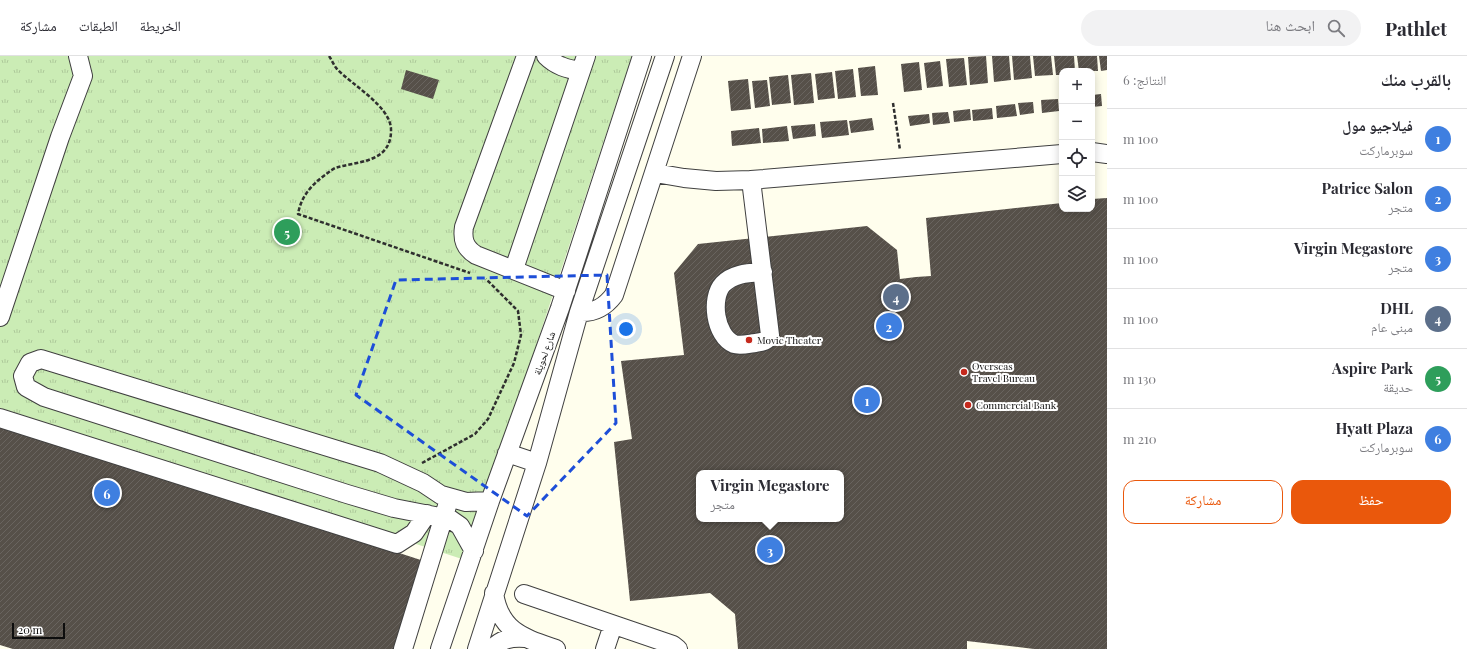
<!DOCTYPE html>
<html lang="ar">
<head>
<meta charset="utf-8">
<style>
	body { margin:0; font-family:"Playfair Display","Noto Naskh Arabic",serif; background:#f2f2f3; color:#2b2b33; direction:rtl }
	.controls { position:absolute; right:12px; top:12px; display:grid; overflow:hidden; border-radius:8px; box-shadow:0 2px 10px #0003 }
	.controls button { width:36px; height:36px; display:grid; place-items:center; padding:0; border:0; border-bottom:1px solid #e1e1e2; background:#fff; color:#2b2b33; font:20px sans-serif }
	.scale { position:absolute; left:12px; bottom:10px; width:53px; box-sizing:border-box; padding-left:4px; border:2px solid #0d0d0d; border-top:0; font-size:11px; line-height:14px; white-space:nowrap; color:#0d0d0d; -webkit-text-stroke:3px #fff; paint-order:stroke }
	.you { position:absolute; left:626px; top:273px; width:14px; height:14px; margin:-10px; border:3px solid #fff; border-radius:50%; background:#1a73e8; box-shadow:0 0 0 6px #1a73e833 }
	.badge { display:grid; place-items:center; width:26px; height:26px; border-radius:50%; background:#ea580c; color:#fff; font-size:13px; font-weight:700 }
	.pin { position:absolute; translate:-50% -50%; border:2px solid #fff; box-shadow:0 1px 4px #0006 }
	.popup { position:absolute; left:696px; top:414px; width:148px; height:52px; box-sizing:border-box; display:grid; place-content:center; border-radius:8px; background:#fff; filter:drop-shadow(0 1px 3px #0005); font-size:13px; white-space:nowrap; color:#7c7c81 }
	.popup b { font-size:15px; color:#2b2b33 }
	.popup::after { content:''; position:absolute; left:50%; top:100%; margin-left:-8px; border:8px solid transparent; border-top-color:#fff }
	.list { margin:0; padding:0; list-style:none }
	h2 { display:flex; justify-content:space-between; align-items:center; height:52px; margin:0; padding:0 16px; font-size:17px }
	h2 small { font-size:13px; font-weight:400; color:#7c7c81 }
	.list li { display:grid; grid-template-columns:26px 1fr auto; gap:12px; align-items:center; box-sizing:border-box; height:60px; padding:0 16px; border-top:1px solid #e1e1e2 }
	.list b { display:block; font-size:15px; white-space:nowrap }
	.list p { margin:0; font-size:13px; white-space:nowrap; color:#7c7c81 }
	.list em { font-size:13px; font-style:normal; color:#7c7c81 }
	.actions { display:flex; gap:8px; padding:12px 16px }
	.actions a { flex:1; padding:9px 0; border:1px solid #ea580c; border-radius:12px; text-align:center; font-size:14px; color:#ea580c }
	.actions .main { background:#ea580c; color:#fff }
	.icon { flex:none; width:22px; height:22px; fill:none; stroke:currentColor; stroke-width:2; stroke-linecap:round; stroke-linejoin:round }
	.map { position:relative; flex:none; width:1107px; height:593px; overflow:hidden; direction:ltr }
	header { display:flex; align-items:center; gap:24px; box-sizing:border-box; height:56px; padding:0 20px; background:#fff; border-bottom:1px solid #e1e1e2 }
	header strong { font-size:19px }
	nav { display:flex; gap:22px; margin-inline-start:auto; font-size:14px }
	.search { width:280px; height:36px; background:#f2f2f3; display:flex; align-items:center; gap:10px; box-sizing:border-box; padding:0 14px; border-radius:22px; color:#7c7c81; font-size:15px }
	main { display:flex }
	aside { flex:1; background:#fff }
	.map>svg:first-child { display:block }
	.grass { fill:url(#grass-tufts) }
	.building { fill:url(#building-hatch); fill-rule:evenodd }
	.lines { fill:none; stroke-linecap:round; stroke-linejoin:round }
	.minor-casing { stroke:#404040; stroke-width:20 }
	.path { stroke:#2f2f2f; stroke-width:2.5; stroke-dasharray:4 2; stroke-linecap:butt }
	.minor { stroke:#fff; stroke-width:18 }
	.marked { fill:none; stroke:#1d4ed8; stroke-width:3; stroke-dasharray:8 5; stroke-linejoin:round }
	.poi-dot { fill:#c5291d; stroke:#fff; stroke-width:1.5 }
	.labels { text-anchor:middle; stroke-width:4; stroke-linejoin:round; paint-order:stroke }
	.poi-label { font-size:10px; fill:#0d0d0d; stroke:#fff; text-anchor:start }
	.street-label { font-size:10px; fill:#0d0d0d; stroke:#fff }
</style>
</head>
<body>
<header>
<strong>Pathlet</strong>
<div class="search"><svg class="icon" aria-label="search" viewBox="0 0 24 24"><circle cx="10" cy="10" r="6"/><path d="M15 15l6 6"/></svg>ابحث هنا</div>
<nav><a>الخريطة</a><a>الطبقات</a><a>مشاركة</a></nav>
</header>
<main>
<aside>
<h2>بالقرب منك<small>النتائج: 6</small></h2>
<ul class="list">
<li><span class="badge" style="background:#3f7fe0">1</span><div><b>فيلاجيو مول</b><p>سوبرماركت</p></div><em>100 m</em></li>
<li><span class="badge" style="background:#3f7fe0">2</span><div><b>Patrice Salon</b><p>متجر</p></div><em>100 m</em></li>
<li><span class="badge" style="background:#3f7fe0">3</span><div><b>Virgin Megastore</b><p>متجر</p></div><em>100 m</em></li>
<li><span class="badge" style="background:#5c6f8a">4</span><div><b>DHL</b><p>مبنى عام</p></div><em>100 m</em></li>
<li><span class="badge" style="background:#2e9e5b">5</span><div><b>Aspire Park</b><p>حديقة</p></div><em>130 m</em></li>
<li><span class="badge" style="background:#3f7fe0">6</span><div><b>Hyatt Plaza</b><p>سوبرماركت</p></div><em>210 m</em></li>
</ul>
<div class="actions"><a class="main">حفظ</a><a>مشاركة</a></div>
</aside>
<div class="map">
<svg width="1107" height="593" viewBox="0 0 1107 593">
	<defs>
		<pattern id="grass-tufts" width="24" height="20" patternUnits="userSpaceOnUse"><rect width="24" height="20" fill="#cbecb5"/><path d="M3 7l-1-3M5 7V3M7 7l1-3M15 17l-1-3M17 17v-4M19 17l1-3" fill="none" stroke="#adc99a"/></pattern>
		<pattern id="building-hatch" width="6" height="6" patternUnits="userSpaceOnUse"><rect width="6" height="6" fill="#565049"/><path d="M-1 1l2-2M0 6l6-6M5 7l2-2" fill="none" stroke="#69645f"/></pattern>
	</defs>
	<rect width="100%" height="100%" fill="#fffeed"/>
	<path class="grass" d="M0,0h632l-167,504 -465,-152z"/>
	<path class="building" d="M986,0l2,27 -18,2 -2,-28z
		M992,0h17l2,24 -17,2z
		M1012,0h18l2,22 -18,2z
		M1033,0h18l2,19 -18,1z
		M1054,0h20l1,15h-13v4h-6z
		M1077,0h20l1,15h-19z
		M1099,0h8v14l-6,1z
		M964,2l3,27 -18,2 -3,-28z
		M940,5l3,25 -16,2 -3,-25z
		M919,6l3,28 -18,2 -3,-28z
		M875,10l3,29 -17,1 -3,-28z
		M853,13l3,28 -18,2 -3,-28z
		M406,14l33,10 -6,19 -32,-10z
		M832,16l3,26 -17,2 -3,-26z
		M811,17l3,30 -20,2 -3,-30z
		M788,19l3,28 -19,2 -3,-28z
		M748,23l3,30 -20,2 -3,-30z
		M767,24l3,26 -15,2 -3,-27z
		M1101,38l1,12 -10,1v-12z
		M1058,43l1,12 -17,2 -1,-13z
		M1033,46l1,11 -14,2 -2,-12z
		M1015,48l2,12 -20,2 -1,-12z
		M992,52l1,11 -20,2 -1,-11z
		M970,53l1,11 -17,2 -1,-11z
		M948,56l2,11 -17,2 -1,-12z
		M929,58l1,9 -20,3 -2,-10z
		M872,62l2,12 -23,3 -2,-12z
		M847,64l2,15 -27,3 -2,-16z
		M815,68l1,12 -23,3 -2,-13z
		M787,70l2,15 -26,2 -1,-14z
		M759,72l2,15 -29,3 -1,-15z
		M1107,142v451h-73l-67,-8v8h-229l-3,-35 -25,-21 -80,8 -16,-159 18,-3 -11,-78 63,-6 -10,-82 24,-29 169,-18 30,24 3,29 16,-2 15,-1 -5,-58 136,-15v6h30v-10zM699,417h142v46h-142z
		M0,367l430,140 -28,86h-389l-13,-4z"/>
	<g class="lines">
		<defs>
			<path id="minor" d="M526,0l-62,171c-2,13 1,21 12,28l90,36
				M546,0c10,10 21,13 35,15
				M1092,96l15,2
				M655,117l29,5 32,3 35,-1 311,-26
				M751,124l19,155c-3,7 -9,7 -15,8 -7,1 -15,3 -21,1 -19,-8 -24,-46 -11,-60 11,-11 26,-11 40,-12
				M514,213l72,-213
				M579,256c16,1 26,-5 35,-17l78,-239
				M0,261l60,-180 23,-61 -5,-20
				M0,362l397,126 17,-11 13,-19
				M507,397l30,10
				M474,495l-14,-25 -10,-7 -56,-11 -47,-14 -303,-97 -18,-10 -3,-11 7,-13 11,-4 339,104 43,20 18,12 25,7 24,-1
				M494,537c6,39 30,45 62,56
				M524,538l149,51 5,4
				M403,593l44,-143
				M440,593l50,-148 70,-193 82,-252
				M477,593l60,-186 42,-151 86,-256
				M492,593c9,-10 19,-12 33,-11
				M605,593l8,-24"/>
		</defs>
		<use href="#minor" class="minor-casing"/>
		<path class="path" d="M329,0c3,4 5,10 8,13 15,16 53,37 54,60 1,34 -33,32 -56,39 -4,2 -7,5 -10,7 -14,10 -24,22 -27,39l172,59
			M893,47l7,47
			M422,407l53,-29 13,-15 26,-56 7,-28 -3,-24 -32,-32"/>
		<use href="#minor" class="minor"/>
	</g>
	<path class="marked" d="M607,219l9,148 -89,93 -171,-121 40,-115z"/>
	<g class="poi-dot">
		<circle cx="749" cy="284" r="4"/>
		<circle cx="964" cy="316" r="4"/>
		<circle cx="968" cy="349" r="4"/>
	</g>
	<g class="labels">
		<g class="poi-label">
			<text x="757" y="288">Movie Theater</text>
			<text x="972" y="314">Overseas<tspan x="972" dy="12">Travel Bureau</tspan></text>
			<text x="976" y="353">Commercial Bank</text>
		</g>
		<g class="street-label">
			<text transform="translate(544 297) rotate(-70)" y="4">شارع لحويلة</text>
		</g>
	</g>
</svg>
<div class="controls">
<button>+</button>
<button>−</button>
<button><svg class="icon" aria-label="locate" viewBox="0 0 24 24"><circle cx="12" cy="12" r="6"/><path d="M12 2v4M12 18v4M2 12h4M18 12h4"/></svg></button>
<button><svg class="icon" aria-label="layers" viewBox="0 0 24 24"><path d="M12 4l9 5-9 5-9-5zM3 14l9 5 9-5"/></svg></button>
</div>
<div class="scale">20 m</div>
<div class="you"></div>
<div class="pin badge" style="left:867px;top:344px;background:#3f7fe0">1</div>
<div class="pin badge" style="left:889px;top:270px;background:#3f7fe0">2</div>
<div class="pin badge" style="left:770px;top:494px;background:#3f7fe0">3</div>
<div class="popup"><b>Virgin Megastore</b>متجر</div>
<div class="pin badge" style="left:896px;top:241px;background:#5c6f8a">4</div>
<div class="pin badge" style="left:287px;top:176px;background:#2e9e5b">5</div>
<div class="pin badge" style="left:107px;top:437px;background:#3f7fe0">6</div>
</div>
</main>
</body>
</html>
